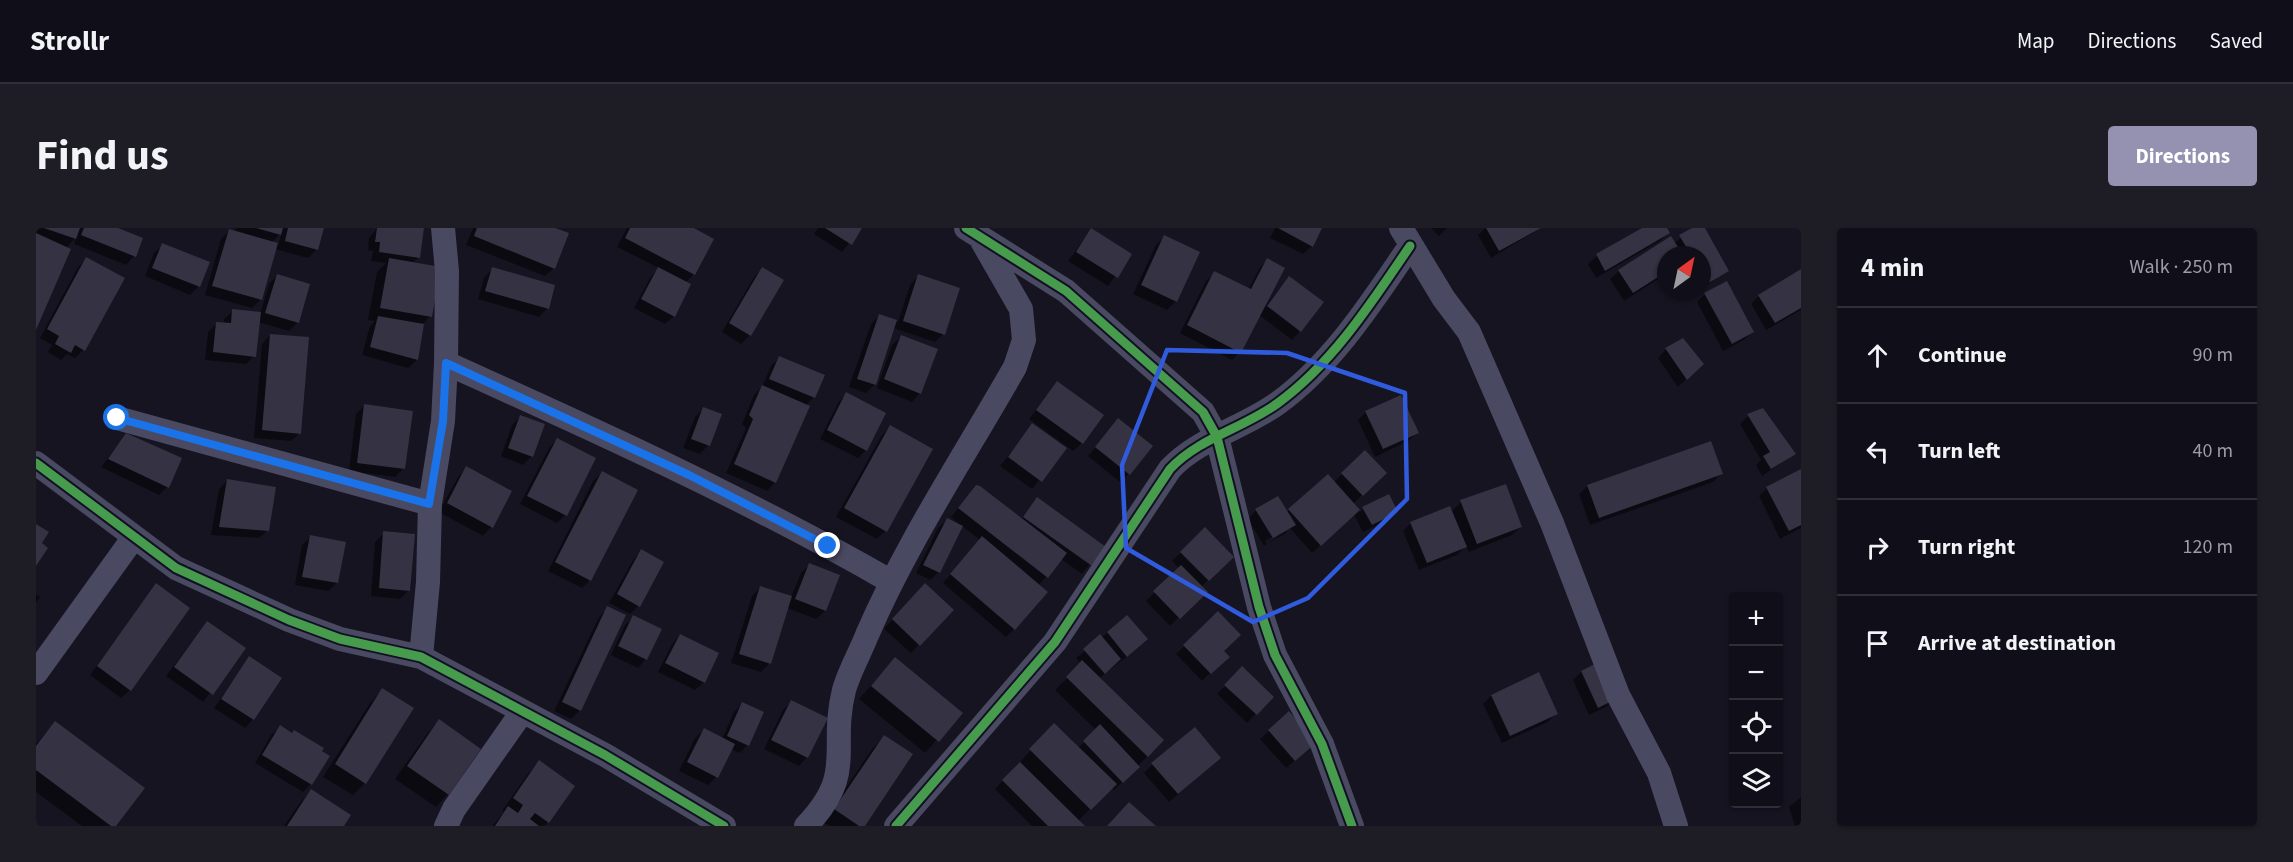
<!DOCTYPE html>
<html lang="en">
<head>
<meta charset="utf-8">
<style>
	body { margin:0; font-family:"Source Sans 3",sans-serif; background:#1e1d26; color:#f1f3f6 }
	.controls { position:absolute; right:18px; bottom:18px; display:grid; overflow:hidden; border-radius:6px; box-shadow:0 2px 4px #0004 }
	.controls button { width:54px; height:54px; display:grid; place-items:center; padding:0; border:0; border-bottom:2px solid #302f38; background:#100f19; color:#f1f3f6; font:30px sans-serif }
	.compass { position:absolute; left:1621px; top:18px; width:54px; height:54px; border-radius:50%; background:#100f19; box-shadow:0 2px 4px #0004; rotate:33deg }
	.stop { position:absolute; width:18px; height:18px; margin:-14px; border:4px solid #1a73e8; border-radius:50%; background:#fff }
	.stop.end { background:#1a73e8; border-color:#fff; box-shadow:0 2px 6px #0008 }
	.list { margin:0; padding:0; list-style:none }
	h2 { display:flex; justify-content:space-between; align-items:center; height:78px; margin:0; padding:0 24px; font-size:26px }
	h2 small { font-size:20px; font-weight:400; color:#9c9ca2 }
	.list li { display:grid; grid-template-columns:39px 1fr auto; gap:18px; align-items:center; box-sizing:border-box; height:96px; padding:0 24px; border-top:2px solid #302f38 }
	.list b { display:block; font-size:22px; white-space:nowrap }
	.list em { font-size:20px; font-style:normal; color:#9c9ca2 }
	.icon { flex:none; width:33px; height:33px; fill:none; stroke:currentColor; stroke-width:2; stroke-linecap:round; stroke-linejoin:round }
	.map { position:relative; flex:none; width:1765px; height:598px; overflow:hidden; border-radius:6px }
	header { display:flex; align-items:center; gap:36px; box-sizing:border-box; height:84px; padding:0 30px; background:#100f19; border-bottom:2px solid #302f38 }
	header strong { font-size:28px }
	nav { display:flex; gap:33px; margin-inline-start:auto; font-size:21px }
	.intro { display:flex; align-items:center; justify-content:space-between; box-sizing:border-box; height:144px; padding:0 36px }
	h1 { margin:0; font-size:42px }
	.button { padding:15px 27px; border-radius:6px; background:#9591b1; color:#fff; font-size:21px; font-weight:700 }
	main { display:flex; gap:36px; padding:0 36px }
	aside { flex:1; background:#100f19; border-radius:6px; box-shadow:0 2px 4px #0004 }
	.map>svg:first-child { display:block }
	.shadow { fill:#0007; fill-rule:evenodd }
	.building { fill:#343243 }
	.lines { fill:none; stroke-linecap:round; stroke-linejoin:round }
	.minor { stroke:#4a4962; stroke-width:24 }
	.cycleway-casing { stroke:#130f26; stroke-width:13 }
	.cycleway { stroke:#469c4c; stroke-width:9 }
	.route { stroke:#1a73e8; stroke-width:8 }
	.marked { fill:none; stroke:#305bdc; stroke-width:4.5; stroke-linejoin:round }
</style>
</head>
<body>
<header>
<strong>Strollr</strong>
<nav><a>Map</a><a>Directions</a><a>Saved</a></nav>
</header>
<div class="intro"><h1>Find us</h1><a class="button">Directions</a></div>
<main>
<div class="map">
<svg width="1765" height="598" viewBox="0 0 1765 598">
	<rect width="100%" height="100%" fill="#161421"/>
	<path class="shadow" d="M0,0h78l20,28 -8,9 -52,-21 2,-7 -10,11 -30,78z
		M200,0h87l-7,22 -8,8 -33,-9 -15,51 -8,8 -47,-13 16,-56 8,-8 6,1zM246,4l-4,13 -7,-2z
		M341,0h45l-4,30 -6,5 18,53 -7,8 -6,36 -9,8 -46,-13 8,-29 5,-5 -7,-1 9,-48 9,-9 -15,-2 2,-10 -5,-1 1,-12z
		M437,0h78l3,40 -9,8 -79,-31z
		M591,0h64l3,46 -9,9 -11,33 -9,8 -31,-16 16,-30 9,-10 -42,-21z
		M782,0h43l-19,24 -28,-18z
		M1239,0h45l-8,18 -9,8 -33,-16z
		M1395,0h16l-8,8z
		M1449,0h56l-50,30 -13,-23z
		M1609,0h21l2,5 -8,8 -64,37 -8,-14 9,-8z
		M1659,0h8l24,43 -25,18v-34h-36v19l-42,27 -14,-22 9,-8 51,-33 4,5z
		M1055,2l39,25 -22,31 -40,-25z
		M1129,9l11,64 -9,9 -34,-16 23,-49z
		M127,17l36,41 -9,9 -45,-19 9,-23z
		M51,31l-4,91 -8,8 -8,-4 -6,6 -13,-8 4,-7 -12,-7 38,-71z
		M1231,32l-5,50 19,-23 19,44 -8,9 -33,-25 -19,37 -8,8 -52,-27 26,-52 9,-8 33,17 11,-21z
		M456,41l62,17 -7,23 -8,8 -61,-18 6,-21z
		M726,41l-12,66 -9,9 -19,-12 32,-55z
		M1765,42v40l-35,20 -15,-26 8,-8z
		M241,48l21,46 -9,9 -31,-9 -4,34 -8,8 -41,-4 3,-28 9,-9 7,1v-5l9,-8 27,3 9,-30z
		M882,48l25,58 -8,8 -42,-14 -18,56 -9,9 -17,-6 22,-63 8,-8 19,6 12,-37z
		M1669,66l48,37 -9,9 -21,11 -26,-49z
		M234,107l30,98 -9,8 -37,-3 8,-94z
		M865,109l19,56 -8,9 -35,-14 15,-43z
		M1630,121l36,15 -24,23 -20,-29z
		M743,130l35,39 -8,8 -31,77 -8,9 -41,-18 20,-45 -4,-4 12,-29 8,-8 9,-21z
		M1021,155l25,60 -9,8 -44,-32z
		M810,166l20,56 -8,8 -38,-19 18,-36z
		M329,177l39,63 -9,9 -46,-6 7,-57z
		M667,181l5,36 -8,9 -17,-6 12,-31z
		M1330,184l51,21 -9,8 -33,16 -17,-37z
		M485,188l11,40 -9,9 -22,-9 11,-31z
		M1712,188l46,38 -32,22 -6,-11 5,-5 -21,-36z
		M1082,192l33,26 -30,37 -33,-27z
		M997,197l32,24 -33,40 -32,-23z
		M854,199l-5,104 -8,8 -41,-22 46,-82z
		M91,206l40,53 -8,8 -58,-28z
		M521,212l8,75 -8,8 -37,-19 29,-56z
		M1329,224l20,21 -32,31 7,8 3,-3 33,2 -9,9 -24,12 -9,-17 -42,38 -22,-25 -26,18 -16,-27 8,-9 30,3 41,-37 6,7zM1250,301v4l-19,11 -2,-3z
		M431,240l43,23 -19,36 -8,9 -44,-24 19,-35z
		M1765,243v57l-21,11 -21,-43 8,-8z
		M566,245l-12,107 -8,8 -34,-17 45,-90z
		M1686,245l-9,9 -123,43 -11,-31 9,-8z
		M192,252l40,50 -9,8 -48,-3 8,-46z
		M932,268l53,23 16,-20 67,48 -22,27 -21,-15 -23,27 -24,43 -8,8 -63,-54 37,-43 -18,-14 -23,46 -9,8 -14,-7 22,-45 9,-8 13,5 -9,-8z
		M1425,274l60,25 -9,8 -43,17 -3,-6 -9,9 -38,15 -16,-39 8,-8 40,-11z
		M1169,301l27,28 -31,30 4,5 -35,34 -24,-25 33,-33 -7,-7z
		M348,305l25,57 -9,9 -29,-3 4,-54z
		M275,309l26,46 -9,8 -33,-6 7,-40z
		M605,323l-3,55 -8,8 -21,-11 24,-43z
		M773,337l29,11 -13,35 -9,8 -29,-11 -18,56 -8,8 -30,-9 21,-67 8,-8 31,9 10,-24z
		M120,357l-26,105 -9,8 -31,-23z
		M881,365l35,17 -41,43 -27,-24z
		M0,366l4,3 -4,6z
		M572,380l16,8 -44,94 -9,9 -17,-8 45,-94z
		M1182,385l4,38 5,5 -25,25 -26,-27z
		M598,389l12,42 -8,9 -27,-13 14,-30z
		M1091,389l11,31 -40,31 63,62 -31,34 -16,15 -3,-2 -33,33 5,5h-51l-37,-37 59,-64 24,23 18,-18 -41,-40 26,-26 -5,-6z
		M171,394l37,27 -41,53 -37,-26z
		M644,407l24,47 -9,8 -37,-18 14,-28z
		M213,430l4,61 -8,9 -31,-20z
		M859,431l65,55 -35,39 -66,-54z
		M1562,436l17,35 -9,8 -17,8 -16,-35 8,-8z
		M1206,440l30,29 -25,26 -30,-29z
		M346,462l-17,93 -12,12 -30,-18 47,-74z
		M1455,468l65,17 -8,9 -46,21 -19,-39z
		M755,474l16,55 -8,9 -35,-17 19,-39z
		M706,476l6,41 -9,8 -8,-4 -15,28 -8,8 -29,-14 16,-33 9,-8 18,9 12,-27z
		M403,493l40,28 -31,45 -12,13 -41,-28 32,-45z
		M19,495l60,103h-33l-46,-34v-48z
		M244,499l31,57 -8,8 -48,-29 16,-28z
		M1233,503l37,20 -20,17 -26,-29z
		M848,509l-21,89h-34l-6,-4 49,-73z
		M503,534l9,60 -4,4h-52l12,-14 -2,-1 25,-36z
		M1116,537l59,1 -42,36 -25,-29z
		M275,563l31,35h-58l15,-22z
		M1765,569v29h-6l-6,-19z"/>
	<path class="building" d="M8,0h36l-4,11z
		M48,0h34l25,10 -7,19 -55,-22z
		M220,0h27l-2,7z
		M252,0h36l-6,22 -33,-9z
		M341,0h47l-4,30 -41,-6 1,-10h-5z
		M441,0h78l14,5 -14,36 -81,-33z
		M594,0h64l20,11 -19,36 -70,-37z
		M789,0h37l-10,17z
		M1055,0l41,26 -14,24 -42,-26z
		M1242,0h44l-9,19z
		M1450,0h55l-42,23z
		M1606,0h25l3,5 -65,38 -9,-17z
		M1656,0h13l24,43 -22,13 -5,-9v-20h-11l-12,-20z
		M193,1l49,14 -16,57 -50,-14z
		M0,5l35,16 -35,81z
		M1128,7l36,17 -23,50 -36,-17z
		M1635,8l12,19h-17v17l-33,21 -15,-23z
		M126,15l48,19 -10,25 -48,-19z
		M50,29l39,21 -40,73 -10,-6 -4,8 -16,-9 4,-8 -12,-7z
		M353,30l52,9 -9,50 -52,-9z
		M1231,30l18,10 -44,85 -54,-28 27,-54 37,18z
		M456,39l63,18 -6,24 -64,-18z
		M622,39l33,17 -16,33 -34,-18z
		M726,39l22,13 -33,56 -22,-13z
		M1765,41v39l-26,15 -17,-28z
		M241,46l33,10 -11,39 -34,-10z
		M882,46l42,14 -15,47 -42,-14z
		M1253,48l35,26 -23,30 -34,-26z
		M1691,53l27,51 -22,12 -28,-51z
		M196,81l29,3 -5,45 -43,-5 3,-30 15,1z
		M843,86l18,6 -21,65 -19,-6z
		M342,88l46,8 -6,36 -48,-13z
		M234,106l39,3 -8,97 -39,-4z
		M865,107l37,14 -17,45 -37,-15z
		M1647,110l21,26 -17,16 -22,-32z
		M743,128l46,19 -10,23 -46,-19z
		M1021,153l47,34 -21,29 -47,-34z
		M726,157l48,21 -34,77 -42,-19 19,-45 -4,-4z
		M810,164l40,21 -19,38 -40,-21z
		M1365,167l18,38 -36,16 -18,-38z
		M328,176l49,7 -8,58 -48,-6z
		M667,179l19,7 -12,32 -19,-7z
		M1727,180l33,46 -25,15 -8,-13 7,-4 -23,-38z
		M484,187l25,9 -12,33 -25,-9z
		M1082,190l35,28 -23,29 -35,-28z
		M996,195l35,25 -25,34 -34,-25z
		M854,197l43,24 -46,83 -43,-24z
		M90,205l56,25 -13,30 -61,-29z
		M521,210l39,20 -29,58 -40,-20z
		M1675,213l12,33 -124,44 -12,-33z
		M1329,222l22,23 -24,23 -22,-23z
		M430,238l46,25 -19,37 -46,-25z
		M1765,241v56l-12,6 -23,-44z
		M566,243l36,19 -47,91 -36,-19z
		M1292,246l32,36 -39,36 -33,-37z
		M191,251l49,8 -7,44 -50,-4z
		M1470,256l16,43 -45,17 -17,-44z
		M940,257l4,1 87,67 -19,25 -90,-70z
		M1353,266l9,18 -26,13 -10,-18z
		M1242,268l18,29 -23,13 -18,-29z
		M1001,269l69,50 -14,19 -69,-49z
		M1414,278l17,41 -40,16 -17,-41z
		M911,290l16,8 -23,47 -17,-8z
		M0,296l13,8 -7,11 6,5 -12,18z
		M1169,299l29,30 -25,24 -29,-29z
		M347,303l32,3 -5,57 -31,-3z
		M274,307l36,7 -8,41 -36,-6z
		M946,308l66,56 -33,38 -65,-56z
		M605,321l23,13 -24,45 -23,-13z
		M773,335l31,12 -14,36 -31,-12z
		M1145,337l27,27 -28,27 -27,-28z
		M120,355l34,25 -59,83 -34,-25z
		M889,355l29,27 -34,36 -28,-27z
		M724,358l32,10 -21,68 -32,-10z
		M571,378l19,9 -45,96 -19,-9z
		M1182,383l23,24 -17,16 6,6 -19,17 -28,-29z
		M597,387l29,14 -15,31 -29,-14z
		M1091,387l21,24 -21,18 -20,-25z
		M171,393l39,27 -33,47 -39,-28z
		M644,406l39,19 -14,30 -40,-20z
		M1064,406l21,25 -16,15 -22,-25z
		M213,428l33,22 -28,42 -33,-21z
		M859,429l68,56 -24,29 -68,-56z
		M1046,432l82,80 -16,17 -82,-80z
		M1563,434l17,37 -18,9 -17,-37z
		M1206,438l32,31 -17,18 -33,-30z
		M1503,444l19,42 -48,22 -19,-41z
		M346,460l32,20 -48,76 -31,-20z
		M755,472l37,18 -20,40 -37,-18z
		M706,474l22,10 -15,34 -22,-10z
		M1253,483l27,32 -21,18 -27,-31z
		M403,491l42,30 -32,46 -42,-29z
		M19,493l90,67 -29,38h-5l-75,-56v-24z
		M1018,495l63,61 -26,26 -62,-61z
		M1064,496l40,43 -17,16 -40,-42z
		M244,497l12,8 2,-3 30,18 -2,3 8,5 -18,29 -50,-30z
		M1159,499l26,31 -43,36 -27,-31z
		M668,500l31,16 -17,34 -31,-16z
		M848,507l29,19 -48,72h-6l-25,-17z
		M503,532l36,26 -26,37 -14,-10 -5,6 9,7h-44l13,-20 10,7 5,-8 -10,-7z
		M984,534l65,64h-37l-46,-46z
		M275,561l40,26 -7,11h-57z
		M1093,574l27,24h-49z"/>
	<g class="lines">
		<path class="minor" d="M930,0l100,63 137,121 14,25 42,170 16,48 47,89 30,82
			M1365,0l43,71 25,33 83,191 66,172 41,78 17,53
			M410,135c151,68 301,136 444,218
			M81,190l313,86
			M0,235l140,105 113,52 51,19 81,18 184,98 119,71
			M385,429l7,-75 2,-78 13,-83 3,-58 1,-92 -4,-43
			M0,445l98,-136
			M410,598l8,-17 68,-97
			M770,598c51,-53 23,-76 38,-136 5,-18 16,-37 23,-55 40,-93 98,-180 148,-268l9,-27 -3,-31 -39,-68
			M860,598l159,-184 115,-173c29,-31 74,-41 108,-66 55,-40 94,-101 132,-157"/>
		<defs>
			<path id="cycleway" d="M930,0l100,63 137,121 14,25 42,170 16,48 47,89 30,82
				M0,235l140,105 113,52 51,19 81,18 184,98 119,71
				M860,598l159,-184 115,-173c29,-31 74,-41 108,-66 55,-40 94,-101 132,-157"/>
		</defs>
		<use href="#cycleway" class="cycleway-casing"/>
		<use href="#cycleway" class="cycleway"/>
	</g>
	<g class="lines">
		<path class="route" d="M81,190l312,86 14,-83 3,-58 243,112 139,71"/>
	</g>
	<path class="marked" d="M1131,122l120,3 118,40 2,106 -99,99 -55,24 -127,-74 -4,-83z"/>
</svg>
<div class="controls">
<button>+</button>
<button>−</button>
<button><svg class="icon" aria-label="locate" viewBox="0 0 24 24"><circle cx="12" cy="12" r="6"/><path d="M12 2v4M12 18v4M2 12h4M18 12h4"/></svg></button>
<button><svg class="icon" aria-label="layers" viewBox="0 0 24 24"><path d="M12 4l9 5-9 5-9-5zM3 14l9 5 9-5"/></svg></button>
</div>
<svg class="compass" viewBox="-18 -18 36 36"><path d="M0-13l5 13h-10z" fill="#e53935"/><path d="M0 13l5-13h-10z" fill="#9c9ca2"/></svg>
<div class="stop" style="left:81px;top:190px"></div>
<div class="stop end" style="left:792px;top:318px"></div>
</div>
<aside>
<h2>4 min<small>Walk · 250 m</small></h2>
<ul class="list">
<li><svg class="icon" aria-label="ahead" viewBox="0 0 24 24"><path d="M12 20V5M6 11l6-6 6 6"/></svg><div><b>Continue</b></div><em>90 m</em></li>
<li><svg class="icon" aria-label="left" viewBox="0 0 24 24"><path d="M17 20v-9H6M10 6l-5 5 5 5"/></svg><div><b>Turn left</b></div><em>40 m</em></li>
<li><svg class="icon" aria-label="right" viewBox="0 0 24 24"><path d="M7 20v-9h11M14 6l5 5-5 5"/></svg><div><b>Turn right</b></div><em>120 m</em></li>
<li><svg class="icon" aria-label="arrive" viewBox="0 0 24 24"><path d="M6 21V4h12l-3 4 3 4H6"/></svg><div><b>Arrive at destination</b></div></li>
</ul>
</aside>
</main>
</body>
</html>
